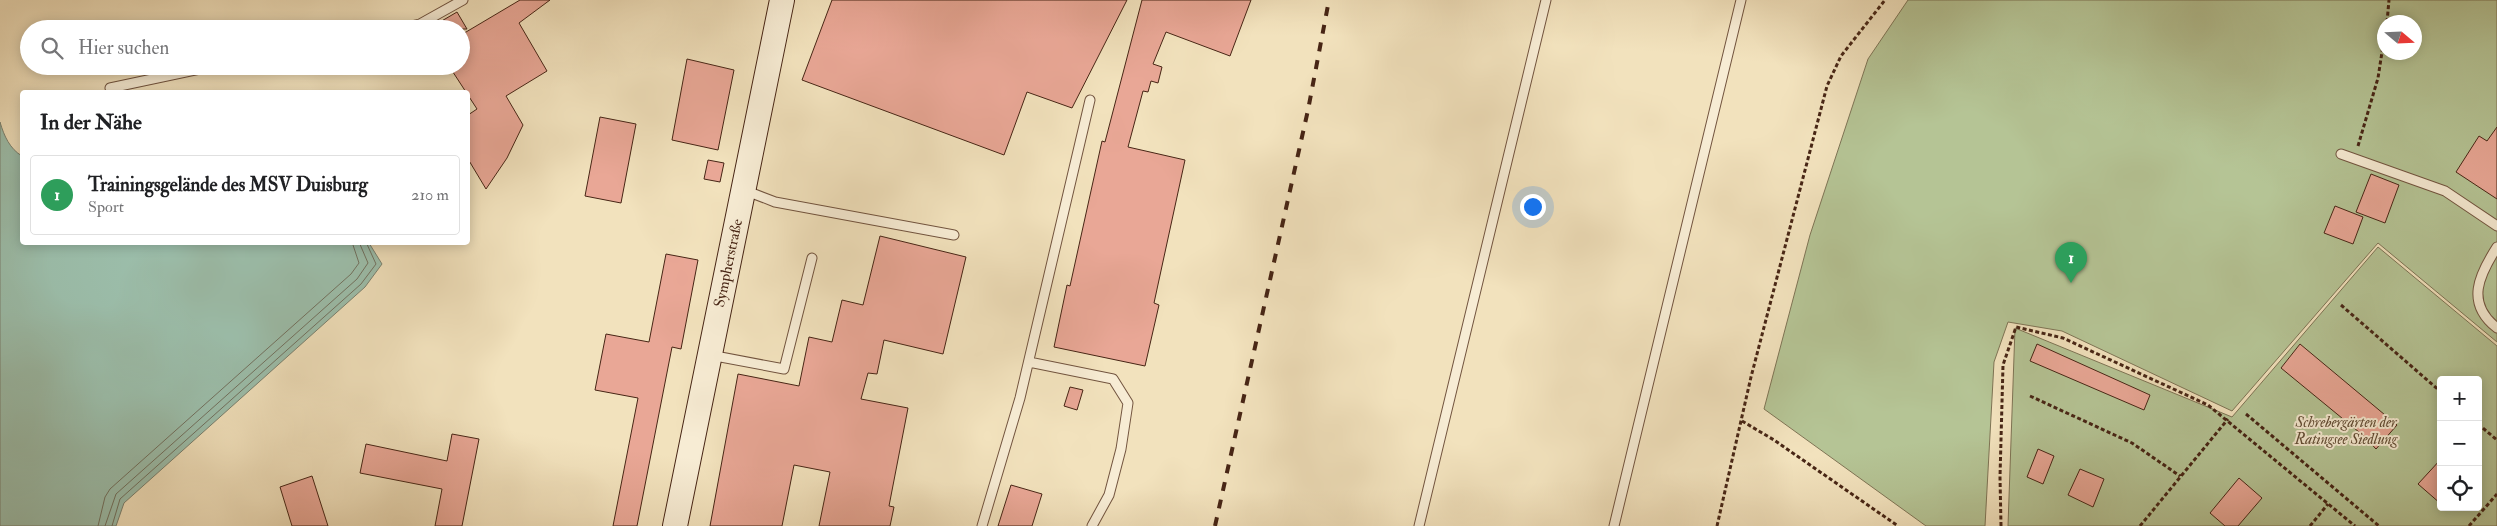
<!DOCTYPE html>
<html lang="de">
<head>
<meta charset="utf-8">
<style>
	body { margin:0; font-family:"IM FELL Double Pica",serif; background:#f6f6f6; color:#202124 }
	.controls { position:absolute; right:15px; bottom:15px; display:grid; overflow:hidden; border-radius:5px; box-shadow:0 2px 12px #0003 }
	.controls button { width:45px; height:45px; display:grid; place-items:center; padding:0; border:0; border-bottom:1px solid #e0e0e0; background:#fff; color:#202124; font:25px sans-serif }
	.compass { position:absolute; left:2377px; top:15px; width:45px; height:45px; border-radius:50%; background:#fff; box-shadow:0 2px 12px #0003; rotate:109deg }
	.you { position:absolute; left:1532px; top:206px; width:18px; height:18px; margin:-12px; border:4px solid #fff; border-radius:50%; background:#1a73e8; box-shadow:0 0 0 8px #1a73e833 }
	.badge { display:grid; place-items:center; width:32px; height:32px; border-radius:50%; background:#8f2418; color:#fff; font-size:16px; font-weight:700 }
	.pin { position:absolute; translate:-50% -41px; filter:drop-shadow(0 1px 2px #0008) }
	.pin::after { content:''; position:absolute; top:26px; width:18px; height:15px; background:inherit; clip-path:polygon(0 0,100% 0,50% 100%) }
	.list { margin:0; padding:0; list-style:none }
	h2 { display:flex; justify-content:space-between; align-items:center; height:65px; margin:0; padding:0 20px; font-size:21px }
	h2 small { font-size:16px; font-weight:400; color:#757577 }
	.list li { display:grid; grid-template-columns:32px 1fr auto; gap:15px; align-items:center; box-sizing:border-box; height:80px; margin:0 10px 10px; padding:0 10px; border:1px solid #e0e0e0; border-radius:5px }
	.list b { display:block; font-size:19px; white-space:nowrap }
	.list p { margin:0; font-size:16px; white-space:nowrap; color:#757577 }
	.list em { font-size:16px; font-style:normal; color:#757577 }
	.icon { flex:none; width:28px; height:28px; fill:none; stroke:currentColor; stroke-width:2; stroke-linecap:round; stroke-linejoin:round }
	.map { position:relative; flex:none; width:2497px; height:526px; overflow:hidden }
	.search { position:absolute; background:#fff; box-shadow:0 2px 12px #0003; left:20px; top:20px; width:450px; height:55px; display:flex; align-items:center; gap:12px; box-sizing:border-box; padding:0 18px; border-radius:28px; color:#757577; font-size:19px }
	.panel { position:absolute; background:#fff; box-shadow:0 2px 12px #0003; left:20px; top:90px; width:450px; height:155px; border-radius:5px }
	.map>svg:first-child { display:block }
	.green { fill:#b5c495; stroke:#7e7455; fill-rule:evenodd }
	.water { fill:#9cbfac; stroke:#7a8170 }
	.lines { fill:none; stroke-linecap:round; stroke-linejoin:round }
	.shore { stroke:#727260; stroke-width:1 }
	.building { fill:#e9a796; stroke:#472515 }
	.lane-casing { stroke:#72543f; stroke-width:11 }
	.secondary-casing { stroke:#472515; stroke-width:26 }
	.path { stroke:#472515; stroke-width:3; stroke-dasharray:4 2.5; stroke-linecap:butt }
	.lane { stroke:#f7ecd4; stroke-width:9 }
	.secondary { stroke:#f7ecd4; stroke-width:24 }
	.rail { stroke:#472515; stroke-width:4; stroke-dasharray:9 9; stroke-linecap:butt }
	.labels { text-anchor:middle; stroke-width:4; stroke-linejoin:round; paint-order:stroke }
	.street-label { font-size:15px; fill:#472515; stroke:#f7ecd4 }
	.park-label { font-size:15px; font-style:italic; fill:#624d35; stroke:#f7ecd4 }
</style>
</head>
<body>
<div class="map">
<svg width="2497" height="526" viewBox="0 0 2497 526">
	<rect width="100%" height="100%" fill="#f2e2bd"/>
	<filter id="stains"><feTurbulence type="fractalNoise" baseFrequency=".004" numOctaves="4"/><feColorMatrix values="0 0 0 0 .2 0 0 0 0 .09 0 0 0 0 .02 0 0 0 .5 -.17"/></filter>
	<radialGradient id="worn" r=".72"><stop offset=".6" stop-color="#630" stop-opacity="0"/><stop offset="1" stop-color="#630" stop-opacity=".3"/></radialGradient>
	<path class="green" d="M1908,0h589v342l-119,-99 -146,168 -170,-80 -54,-9 -14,40 -9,164h-59l-162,-117 46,-174 58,-176zM2384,22h30v30h-30z
		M2378,247l119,99v180h-489l7,-198 217,89zM2441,380h37v127h-37z"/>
	<path class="water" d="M0,122c4,14 10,27 22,34v86l347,1 13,21 -17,23 -241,216 -8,23h-116z"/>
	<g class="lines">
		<path class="shore" d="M98,526l7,-29 5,-8 241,-215 8,-11 -7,-21
			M105,526l11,-32 241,-215 11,-16 -9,-21
			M112,526l8,-27 241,-215 15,-20 -10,-22"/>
	</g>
	<path class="building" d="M520,0h30l-31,23 28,48 -41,25 17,29 -16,33 -21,31 -18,-30v-44l9,-6 -28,-43h12v-31z
		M832,0h295l-55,108 -45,-16 -23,63 -202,-75z
		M1142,0h109l-21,56 -64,-24 -13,32 9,3 -4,16 -7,-2 -3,11 -5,-1 -15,56 57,13 -31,143 5,2 -14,61 -91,-19 13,-62 3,1 32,-145 3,1z
		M457,12l10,17h-39z
		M687,59l47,11 -16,80 -46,-10z
		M600,117l36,7 -15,79 -36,-7z
		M2497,127v72l-41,-27 23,-36 8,5z
		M708,160l16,3 -4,19 -16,-3z
		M2371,174l28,11 -14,38 -29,-11z
		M2335,206l28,11 -10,27 -29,-11z
		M880,236l86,21 -23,97 -59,-14 -7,34 -9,-1 -7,26 47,9 -19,98 5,1 -4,19h-71l11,-54 -36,-7 -12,61h-72l28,-152 61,12 10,-49 23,5 10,-42 21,5z
		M666,254l32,6 -17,89 -9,-2 -35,179h-24l25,-128 -43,-8 11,-56 43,8z
		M2037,344l113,51 -6,15 -114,-49z
		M2300,344l97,81 -21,24 -11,-12 -84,-69z
		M1070,387l13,3 -6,20 -13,-4z
		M452,434l27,5 -17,87h-27l7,-37 -82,-16 6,-29 81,17z
		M2038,449l16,7 -11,28 -16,-7z
		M2441,459v45l-23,-20z
		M2080,469l24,10 -11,28 -25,-12z
		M312,476l16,50h-36l-12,-39z
		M2239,478l23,20 -24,28h-13l-15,-13z
		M1011,485l31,9 -10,32h-34z"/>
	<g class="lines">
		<defs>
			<path id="lane" d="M397,29l23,-5 43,-24
				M110,88l104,-22
				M2341,154l104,37 52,35
				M744,190l31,12 179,33
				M2497,247c-18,28 -32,56 0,81
				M710,355l74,14 28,-111
				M1029,362l84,17 15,24 -7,46 -12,46 -17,31
				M982,526l38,-128 70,-298
				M1419,526l127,-526
				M1614,526l127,-526"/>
			<path id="secondary" d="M675,526l107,-526"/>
		</defs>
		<use href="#lane" class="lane-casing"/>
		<use href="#secondary" class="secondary-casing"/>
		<path class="path" d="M2387,22l2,-22
			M2358,146l20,-68 6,-39
			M2341,305l100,87
			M2030,396l102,47 48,33
			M2246,414l133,112
			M1742,421l32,19 124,86
			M2478,424l19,16
			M1717,526l34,-149 76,-291 14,-30 44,-56
			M2001,526l-1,-49 3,-112 13,-38 47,11 145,67 147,121
			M2140,526l88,-107
			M2310,526l18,-22
			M2469,526l28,-32"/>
		<use href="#lane" class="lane"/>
		<use href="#secondary" class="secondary"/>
		<path class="rail" d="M1215,526l93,-416 21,-110"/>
	</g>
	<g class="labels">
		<g class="street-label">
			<text transform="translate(728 263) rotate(-78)" y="5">Sympherstraße</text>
		</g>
		<g class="park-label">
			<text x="2346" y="427">Schrebergärten der<tspan x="2346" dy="17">Ratingsee Siedlung</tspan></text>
		</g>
	</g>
	<rect width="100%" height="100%" filter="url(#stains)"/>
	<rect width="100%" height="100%" fill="url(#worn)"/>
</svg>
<div class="controls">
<button>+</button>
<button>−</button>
<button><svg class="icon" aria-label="locate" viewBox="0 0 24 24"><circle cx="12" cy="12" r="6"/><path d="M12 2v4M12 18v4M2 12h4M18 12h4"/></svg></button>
</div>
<svg class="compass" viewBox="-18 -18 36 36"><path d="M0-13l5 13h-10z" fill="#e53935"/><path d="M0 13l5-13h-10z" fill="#757577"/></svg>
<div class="you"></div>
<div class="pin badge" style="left:2071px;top:283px;background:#2e9e5b">1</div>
<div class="search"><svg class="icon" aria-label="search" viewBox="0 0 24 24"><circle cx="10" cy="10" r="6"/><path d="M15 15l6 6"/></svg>Hier suchen</div>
<section class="panel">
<h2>In der Nähe<small></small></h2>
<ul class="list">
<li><span class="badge" style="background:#2e9e5b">1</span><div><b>Trainingsgelände des MSV Duisburg</b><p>Sport</p></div><em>210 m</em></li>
</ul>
</section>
</div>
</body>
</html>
